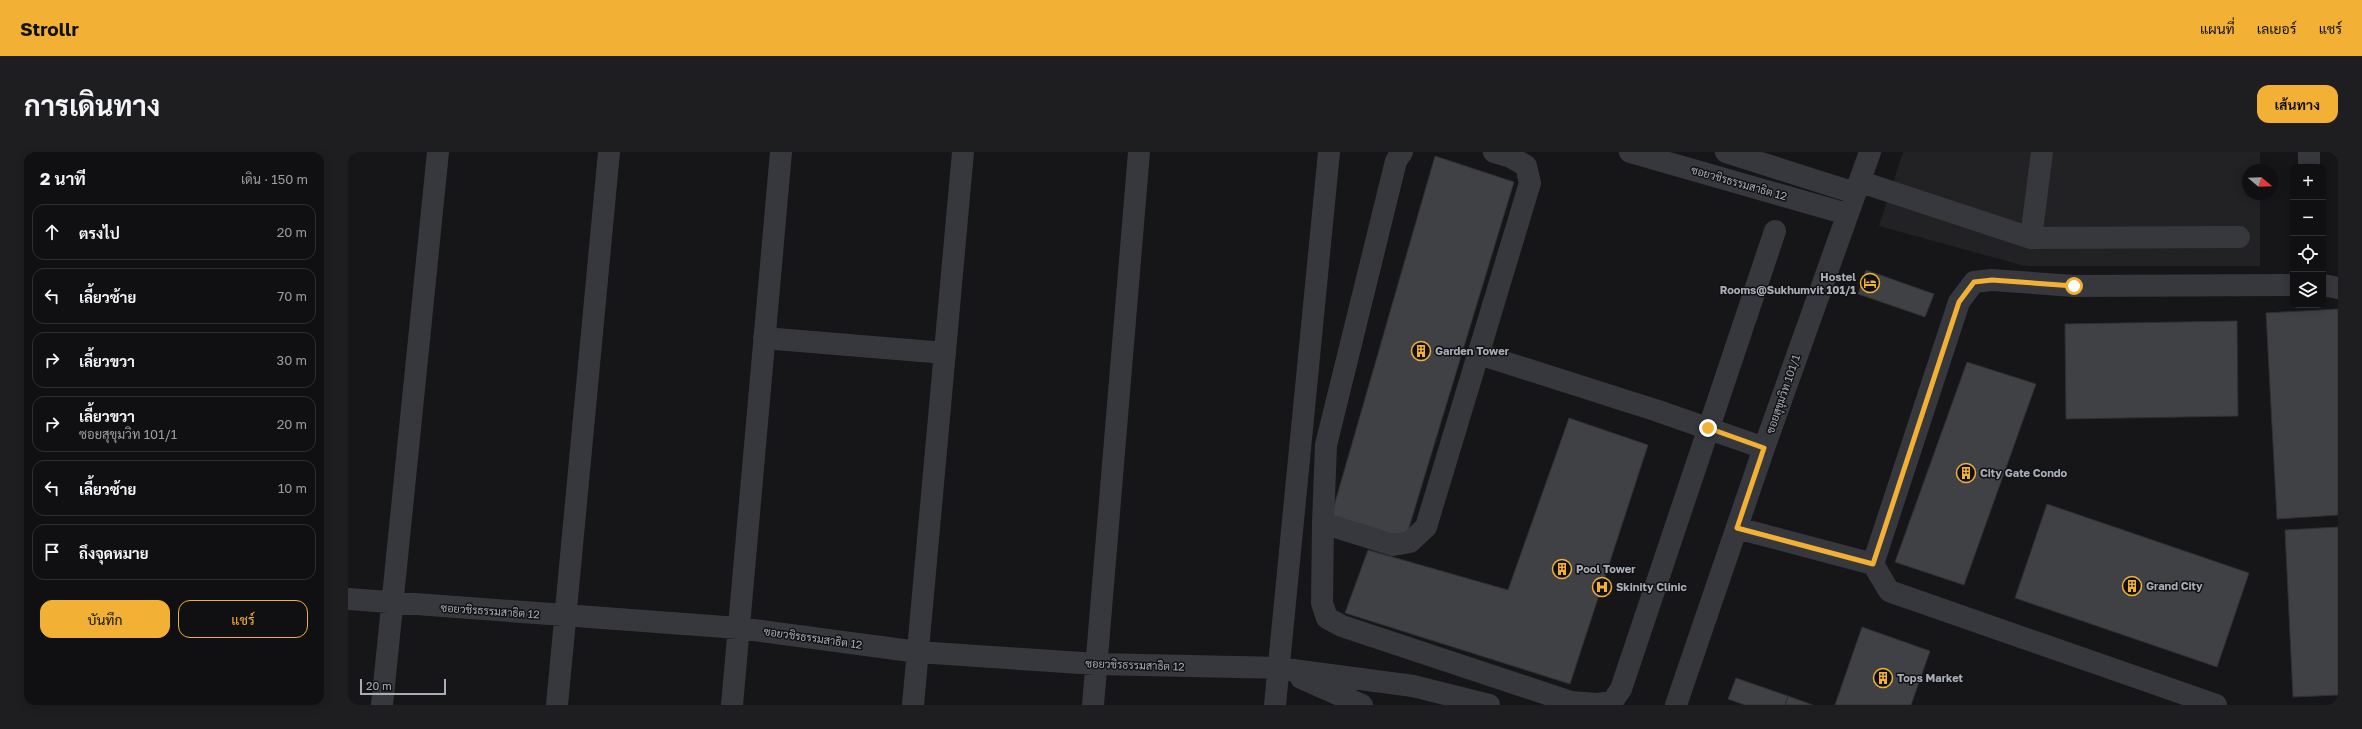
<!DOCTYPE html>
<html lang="th">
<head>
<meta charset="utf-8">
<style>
	body { margin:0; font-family:"Golos Text",Sarabun,sans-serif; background:#1e1e20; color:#f1f3f6 }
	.controls { position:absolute; right:12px; top:12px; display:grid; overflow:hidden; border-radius:8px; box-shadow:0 2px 10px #0003 }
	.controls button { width:36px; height:36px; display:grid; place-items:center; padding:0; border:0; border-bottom:1px solid #303032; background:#101012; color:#f1f3f6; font:20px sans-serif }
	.compass { position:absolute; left:1894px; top:12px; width:36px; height:36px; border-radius:50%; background:#101012; box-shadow:0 2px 10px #0003; rotate:109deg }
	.scale { position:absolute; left:12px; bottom:10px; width:86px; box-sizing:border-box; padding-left:4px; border:2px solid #a8adb8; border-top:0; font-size:11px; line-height:14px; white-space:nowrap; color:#a8adb8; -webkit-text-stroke:3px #111113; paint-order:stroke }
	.stop { position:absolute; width:12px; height:12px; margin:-9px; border:3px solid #f2b134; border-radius:50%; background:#fff }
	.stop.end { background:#f2b134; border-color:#fff; box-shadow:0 1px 4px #0008 }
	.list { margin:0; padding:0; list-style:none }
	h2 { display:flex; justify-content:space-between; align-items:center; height:52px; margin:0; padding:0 16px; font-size:17px }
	h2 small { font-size:13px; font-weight:400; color:#9c9d9f }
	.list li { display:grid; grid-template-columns:26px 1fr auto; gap:12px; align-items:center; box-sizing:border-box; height:56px; margin:0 8px 8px; padding:0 8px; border:1px solid #303032; border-radius:12px }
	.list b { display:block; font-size:15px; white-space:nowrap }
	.list p { margin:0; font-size:13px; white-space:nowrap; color:#9c9d9f }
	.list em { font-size:13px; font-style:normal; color:#9c9d9f }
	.actions { display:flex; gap:8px; padding:12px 16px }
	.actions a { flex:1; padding:9px 0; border:1px solid #f2b134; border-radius:12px; text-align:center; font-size:14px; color:#f2b134 }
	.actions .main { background:#f2b134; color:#111 }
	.icon { flex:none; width:22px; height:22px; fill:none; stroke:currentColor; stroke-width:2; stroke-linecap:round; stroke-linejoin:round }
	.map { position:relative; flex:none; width:1990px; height:553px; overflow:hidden; border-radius:12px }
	header { display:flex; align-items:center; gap:24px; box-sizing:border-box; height:56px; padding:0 20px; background:#f2b134; color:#111 }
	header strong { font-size:19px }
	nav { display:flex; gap:22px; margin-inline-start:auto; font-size:14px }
	.intro { display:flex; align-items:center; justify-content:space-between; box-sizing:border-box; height:96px; padding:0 24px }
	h1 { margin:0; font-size:28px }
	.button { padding:10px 18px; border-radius:12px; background:#f2b134; color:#111; font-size:14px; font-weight:700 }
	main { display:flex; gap:24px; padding:0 24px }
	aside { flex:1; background:#101012; border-radius:12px; box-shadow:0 2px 10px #0003 }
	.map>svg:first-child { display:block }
	.built { fill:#222225 }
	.building { fill:#404145; stroke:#303034 }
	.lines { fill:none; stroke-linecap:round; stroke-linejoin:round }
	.minor { stroke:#37383d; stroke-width:22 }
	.route { stroke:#f2b134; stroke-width:5 }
	.labels { text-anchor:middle; stroke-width:3; stroke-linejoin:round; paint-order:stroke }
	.street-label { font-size:11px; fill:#a8adb8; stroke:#111113 }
	.poi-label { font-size:11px; font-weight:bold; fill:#a8adb8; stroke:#111113; text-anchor:start }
</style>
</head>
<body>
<header>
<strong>Strollr</strong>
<nav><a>แผนที่</a><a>เลเยอร์</a><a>แชร์</a></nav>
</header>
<div class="intro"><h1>การเดินทาง</h1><a class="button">เส้นทาง</a></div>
<main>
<aside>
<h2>2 นาที<small>เดิน · 150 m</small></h2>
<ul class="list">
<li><svg class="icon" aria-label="ahead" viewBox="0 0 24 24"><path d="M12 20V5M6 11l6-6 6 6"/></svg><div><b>ตรงไป</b></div><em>20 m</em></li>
<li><svg class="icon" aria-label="left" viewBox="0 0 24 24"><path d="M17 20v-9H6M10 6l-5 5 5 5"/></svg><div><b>เลี้ยวซ้าย</b></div><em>70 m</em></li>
<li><svg class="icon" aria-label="right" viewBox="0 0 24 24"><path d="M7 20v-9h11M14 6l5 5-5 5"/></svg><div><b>เลี้ยวขวา</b></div><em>30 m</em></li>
<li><svg class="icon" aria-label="right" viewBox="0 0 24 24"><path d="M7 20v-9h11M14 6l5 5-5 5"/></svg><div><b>เลี้ยวขวา</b><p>ซอยสุขุมวิท 101/1</p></div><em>20 m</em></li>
<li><svg class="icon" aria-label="left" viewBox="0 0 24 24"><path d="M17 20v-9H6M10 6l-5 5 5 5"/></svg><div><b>เลี้ยวซ้าย</b></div><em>10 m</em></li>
<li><svg class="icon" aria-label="arrive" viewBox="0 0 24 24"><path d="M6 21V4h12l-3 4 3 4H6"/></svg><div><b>ถึงจุดหมาย</b></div></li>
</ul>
<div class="actions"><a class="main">บันทึก</a><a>แชร์</a></div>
</aside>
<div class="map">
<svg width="1990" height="553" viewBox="0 0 1990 553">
	<rect width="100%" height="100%" fill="#161618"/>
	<path class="built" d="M1555,0h357v18h-12v24h12v72h-235l-146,-40z"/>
	<path class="building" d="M1087,4l79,26 -110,362 -74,-24z
		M1518,118l68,24 -9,23 -67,-23z
		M1990,157v206l-61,4 -11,-206z
		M1889,169l1,95 -172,3 -1,-95z
		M1619,210l69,22 -72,201 -69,-23z
		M1221,266l79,27 -78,239 -225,-71 23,-63 140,40z
		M1699,352l202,69 -32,94 -202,-69z
		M1990,375v168l-45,2 -8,-167z
		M1514,475l68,24 -19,54h-76z
		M1388,526l52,18 -3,9h-40l-17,-6z
		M1440,544l25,9h-28z"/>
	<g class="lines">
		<path class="minor" d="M1054,0l-6,9 -70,284 -3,78 70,22 17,-3 16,-15 104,-344 -4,-17 -15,-9 -17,-5
			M1282,0l217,62
			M1378,0l129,41
			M1961,0v15
			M1513,30l170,56 208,-1
			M1683,86l11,-86
			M1975,133l15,3
			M416,186l181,15
			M1131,202l179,57 106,37
			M975,371l-1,80 5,15 15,8 229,76 26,2 15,-2 9,-13 154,-458
			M1389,376l136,36
			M0,447l390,29 180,24 178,12 182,4 135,18 76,19
			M953,526l61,27
			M34,553l56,-553
			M209,553l52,-553
			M384,553l49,-553
			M565,553l50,-553
			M745,553l46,-553
			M927,553l54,-553
			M1328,553l88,-257 106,-296
			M1868,553l-327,-114 -16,-27 86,-262 15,-20 18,-2 82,6 219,-1"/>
	</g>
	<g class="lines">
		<path class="route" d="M1360,276l56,20 -27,80 136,36 86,-262 15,-20 18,-2 82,6"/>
	</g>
	<defs>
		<symbol id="hotel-ring" viewBox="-11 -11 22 22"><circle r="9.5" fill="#111113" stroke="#f2b134" stroke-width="1.5"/><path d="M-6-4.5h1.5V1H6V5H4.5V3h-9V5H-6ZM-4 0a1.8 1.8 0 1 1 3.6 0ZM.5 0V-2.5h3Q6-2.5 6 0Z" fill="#f2b134"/></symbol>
		<symbol id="building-ring" viewBox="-11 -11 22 22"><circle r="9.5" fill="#111113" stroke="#f2b134" stroke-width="1.5"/><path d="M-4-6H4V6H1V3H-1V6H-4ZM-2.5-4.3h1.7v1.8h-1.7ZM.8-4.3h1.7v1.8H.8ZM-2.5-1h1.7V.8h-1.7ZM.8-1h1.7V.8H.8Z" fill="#f2b134"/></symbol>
		<symbol id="hospital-ring" viewBox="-11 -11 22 22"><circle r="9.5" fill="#111113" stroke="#f2b134" stroke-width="1.5"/><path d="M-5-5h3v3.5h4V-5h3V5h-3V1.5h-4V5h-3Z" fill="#f2b134"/></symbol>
	</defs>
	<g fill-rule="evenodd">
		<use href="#hotel-ring" x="1511" y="120" width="22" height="22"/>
		<use href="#building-ring" x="1062" y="188" width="22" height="22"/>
		<use href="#building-ring" x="1607" y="310" width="22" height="22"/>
		<use href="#building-ring" x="1203" y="406" width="22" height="22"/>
		<use href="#building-ring" x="1773" y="423" width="22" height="22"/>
		<use href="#hospital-ring" x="1243" y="424" width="22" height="22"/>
		<use href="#building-ring" x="1524" y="515" width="22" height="22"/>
	</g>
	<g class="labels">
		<g class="street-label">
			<text transform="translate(1391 31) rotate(16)" y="4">ซอยวชิรธรรมสาธิต 12</text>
			<text transform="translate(1435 242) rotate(-71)" y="4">ซอยสุขุมวิท 101/1</text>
			<text transform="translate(142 459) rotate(4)" y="4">ซอยวชิรธรรมสาธิต 12</text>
			<text transform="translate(465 486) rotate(8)" y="4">ซอยวชิรธรรมสาธิต 12</text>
			<text transform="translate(787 513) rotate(2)" y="4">ซอยวชิรธรรมสาธิต 12</text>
		</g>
		<g class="poi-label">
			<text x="1508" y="129" text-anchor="end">Hostel<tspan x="1508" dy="13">Rooms@Sukhumvit 101/1</tspan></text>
			<text x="1087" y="203">Garden Tower</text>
			<text x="1632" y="325">City Gate Condo</text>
			<text x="1228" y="421">Pool Tower</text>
			<text x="1798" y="438">Grand City</text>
			<text x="1268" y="439">Skinity Clinic</text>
			<text x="1549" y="530">Tops Market</text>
		</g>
	</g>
</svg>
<div class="controls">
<button>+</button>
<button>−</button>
<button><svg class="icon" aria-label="locate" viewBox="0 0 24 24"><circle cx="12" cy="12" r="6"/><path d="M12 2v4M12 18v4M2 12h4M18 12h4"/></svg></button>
<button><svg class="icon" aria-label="layers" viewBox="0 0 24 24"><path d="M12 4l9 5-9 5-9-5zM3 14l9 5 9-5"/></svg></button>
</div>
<svg class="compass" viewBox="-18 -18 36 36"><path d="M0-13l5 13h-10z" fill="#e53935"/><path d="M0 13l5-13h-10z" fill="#9c9d9f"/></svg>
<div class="scale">20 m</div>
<div class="stop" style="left:1726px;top:134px"></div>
<div class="stop end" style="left:1360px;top:276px"></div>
</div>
</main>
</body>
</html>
